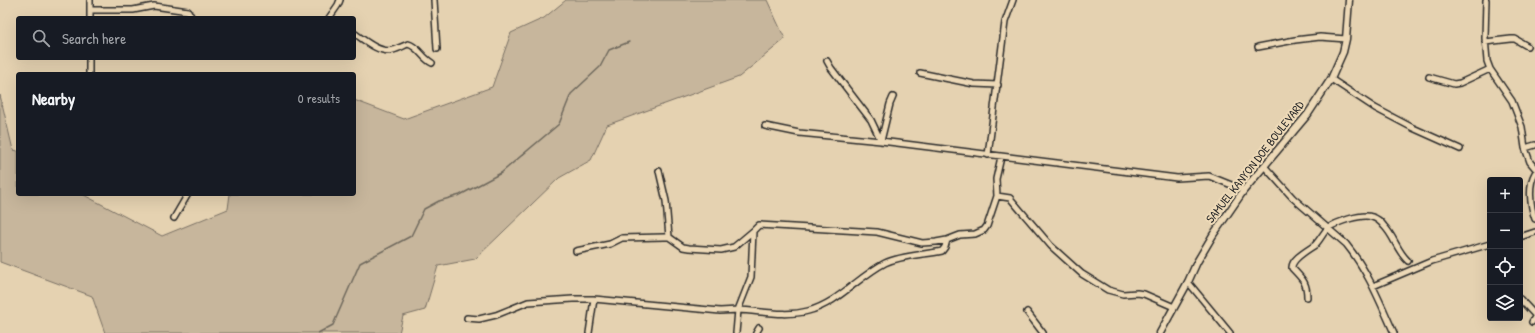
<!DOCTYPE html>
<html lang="en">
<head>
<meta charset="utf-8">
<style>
	body { margin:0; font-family:"Patrick Hand",sans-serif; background:#20242c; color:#f1f3f6 }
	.controls { position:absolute; right:12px; bottom:12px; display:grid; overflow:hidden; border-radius:4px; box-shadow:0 4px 16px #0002 }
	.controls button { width:36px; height:36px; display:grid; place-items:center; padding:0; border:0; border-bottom:1px solid #363941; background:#171b24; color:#f1f3f6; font:20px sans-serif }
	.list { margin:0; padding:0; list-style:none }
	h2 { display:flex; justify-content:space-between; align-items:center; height:52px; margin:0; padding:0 16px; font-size:17px }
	h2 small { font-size:13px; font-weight:400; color:#9ea1a6 }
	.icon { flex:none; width:22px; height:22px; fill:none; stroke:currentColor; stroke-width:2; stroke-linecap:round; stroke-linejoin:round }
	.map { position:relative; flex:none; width:1535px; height:333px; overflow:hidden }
	.search { position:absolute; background:#171b24; box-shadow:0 4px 16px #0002; left:16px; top:16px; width:340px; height:44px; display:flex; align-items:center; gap:10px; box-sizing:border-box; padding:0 14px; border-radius:4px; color:#9ea1a6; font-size:15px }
	.panel { position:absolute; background:#171b24; box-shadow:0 4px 16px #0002; left:16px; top:72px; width:340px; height:124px; border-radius:4px }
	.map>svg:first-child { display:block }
	.green { fill:#c7b69c; stroke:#797064 }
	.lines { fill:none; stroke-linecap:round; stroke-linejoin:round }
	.stream { stroke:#6e685c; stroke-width:1.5 }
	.minor-casing { stroke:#2b2b2b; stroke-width:8 }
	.tertiary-casing { stroke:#2b2b2b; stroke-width:9 }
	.minor { stroke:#edd9b7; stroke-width:5 }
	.tertiary { stroke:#edd9b7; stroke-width:6 }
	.labels { text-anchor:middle; stroke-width:4; stroke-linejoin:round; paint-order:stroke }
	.street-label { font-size:12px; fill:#2b2b2b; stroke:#edd9b7 }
</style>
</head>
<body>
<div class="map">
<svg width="1535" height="333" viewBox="0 0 1535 333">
	<rect width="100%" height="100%" fill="#e5d2b1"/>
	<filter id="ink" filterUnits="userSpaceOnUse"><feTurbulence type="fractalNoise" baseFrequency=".025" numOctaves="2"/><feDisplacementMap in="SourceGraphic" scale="8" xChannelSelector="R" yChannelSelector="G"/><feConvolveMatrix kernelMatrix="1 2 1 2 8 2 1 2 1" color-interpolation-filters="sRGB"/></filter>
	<g filter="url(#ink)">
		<path class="green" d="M566,0h201l18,39 -46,38 -132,48 -16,35 -32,18 -84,81 -37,7 -13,44 -22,6 -4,17h-294l-13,-37 -92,-34v-167l13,55 5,1v43h64l80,42 66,-27 2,-15h124v-94l50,19 88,-32 19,-54 33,-15z"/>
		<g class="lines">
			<path class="stream" d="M318,333l15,-8 27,-62 51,-27 13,-27 15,-8 21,-6 41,-22 58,-49 12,-30 29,-27 9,-17 20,-8"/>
			<defs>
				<path id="minor" d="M434,0l3,49
					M1486,0l-1,38 2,23 3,8 22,32 10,26 3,21 5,14 5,6
					M90,10h43l21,-4 34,5 4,7
					M90,18v-18
					M329,18l9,-13 2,-5
					M354,33c10,7 26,21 39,17 5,-1 10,-4 15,-6 10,2 14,14 24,19
					M1485,42l26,-3h4l12,7
					M1258,47l37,-7 25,-3 26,2
					M827,61l4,7 40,52 10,21
					M920,73l54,11 24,1
					M89,74v-16
					M1429,77l25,7 6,-1 30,-14
					M1331,79l44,29 38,20 47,21
					M765,126l34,7 82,8 296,37 32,-2 35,14
					M881,141l9,-37 3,-7
					M1525,148l10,-3
					M988,155l17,-133 8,-22
					M1264,166l29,32 53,46c22,27 34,58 48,89
					M659,171l7,30 3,36
					M1535,173c-7,12 -5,32 0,46
					M997,196l13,2 41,48 31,28 26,16 15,4 14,-1 7,1 30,13
					M174,218l14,-24
					M1520,237l15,-5
					M576,251l34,-7 12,-6 42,-1h5l14,10 6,1 32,2 13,-3 19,-16
					M1188,282l42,51
					M1373,286l59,-25 58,-17
					M1307,297c0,-15 -5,-18 -15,-29 -1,-9 16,-18 23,-23 5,-5 8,-12 13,-17 9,-6 34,-15 44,-11 4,1 9,5 12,9 10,10 13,25 24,35
					M1520,299l15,16
					M1027,312l16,21
					M467,318l12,1 17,-4 32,-13 45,-3h21l126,12 18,-1 13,-33 2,-46 6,-6 118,7 45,11 14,-1 11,-2
					M1532,322l3,-5
					M589,333l5,-34
					M736,333l2,-23c23,1 47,7 70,1 30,-8 50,-34 77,-48 17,-8 38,-8 57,-12l3,-4 2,-7 13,-5 15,-1 9,-4 3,-4 10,-30 -1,-17 5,-22
					M756,333l3,-5"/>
				<path id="tertiary" d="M1160,333l28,-51 9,-20 16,-27 31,-45 64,-76 23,-35 12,-27 3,-13 3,-39"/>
			</defs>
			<use href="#minor" class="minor-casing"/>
			<use href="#tertiary" class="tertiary-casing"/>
			<use href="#minor" class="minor"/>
			<use href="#tertiary" class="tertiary"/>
		</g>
	</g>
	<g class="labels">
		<g class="street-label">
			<text transform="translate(1255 162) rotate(-52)" y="4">SAMUEL KANYON DOE BOULEVARD</text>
		</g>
	</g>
</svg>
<div class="controls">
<button>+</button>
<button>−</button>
<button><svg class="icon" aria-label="locate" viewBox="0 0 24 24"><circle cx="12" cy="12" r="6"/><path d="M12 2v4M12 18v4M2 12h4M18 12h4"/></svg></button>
<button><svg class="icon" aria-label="layers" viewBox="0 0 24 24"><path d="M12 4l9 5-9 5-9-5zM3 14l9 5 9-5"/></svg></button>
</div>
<div class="search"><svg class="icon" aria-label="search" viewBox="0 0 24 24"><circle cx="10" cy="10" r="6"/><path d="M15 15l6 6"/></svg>Search here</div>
<section class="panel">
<h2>Nearby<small>0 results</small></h2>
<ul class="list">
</ul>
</section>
</div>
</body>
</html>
